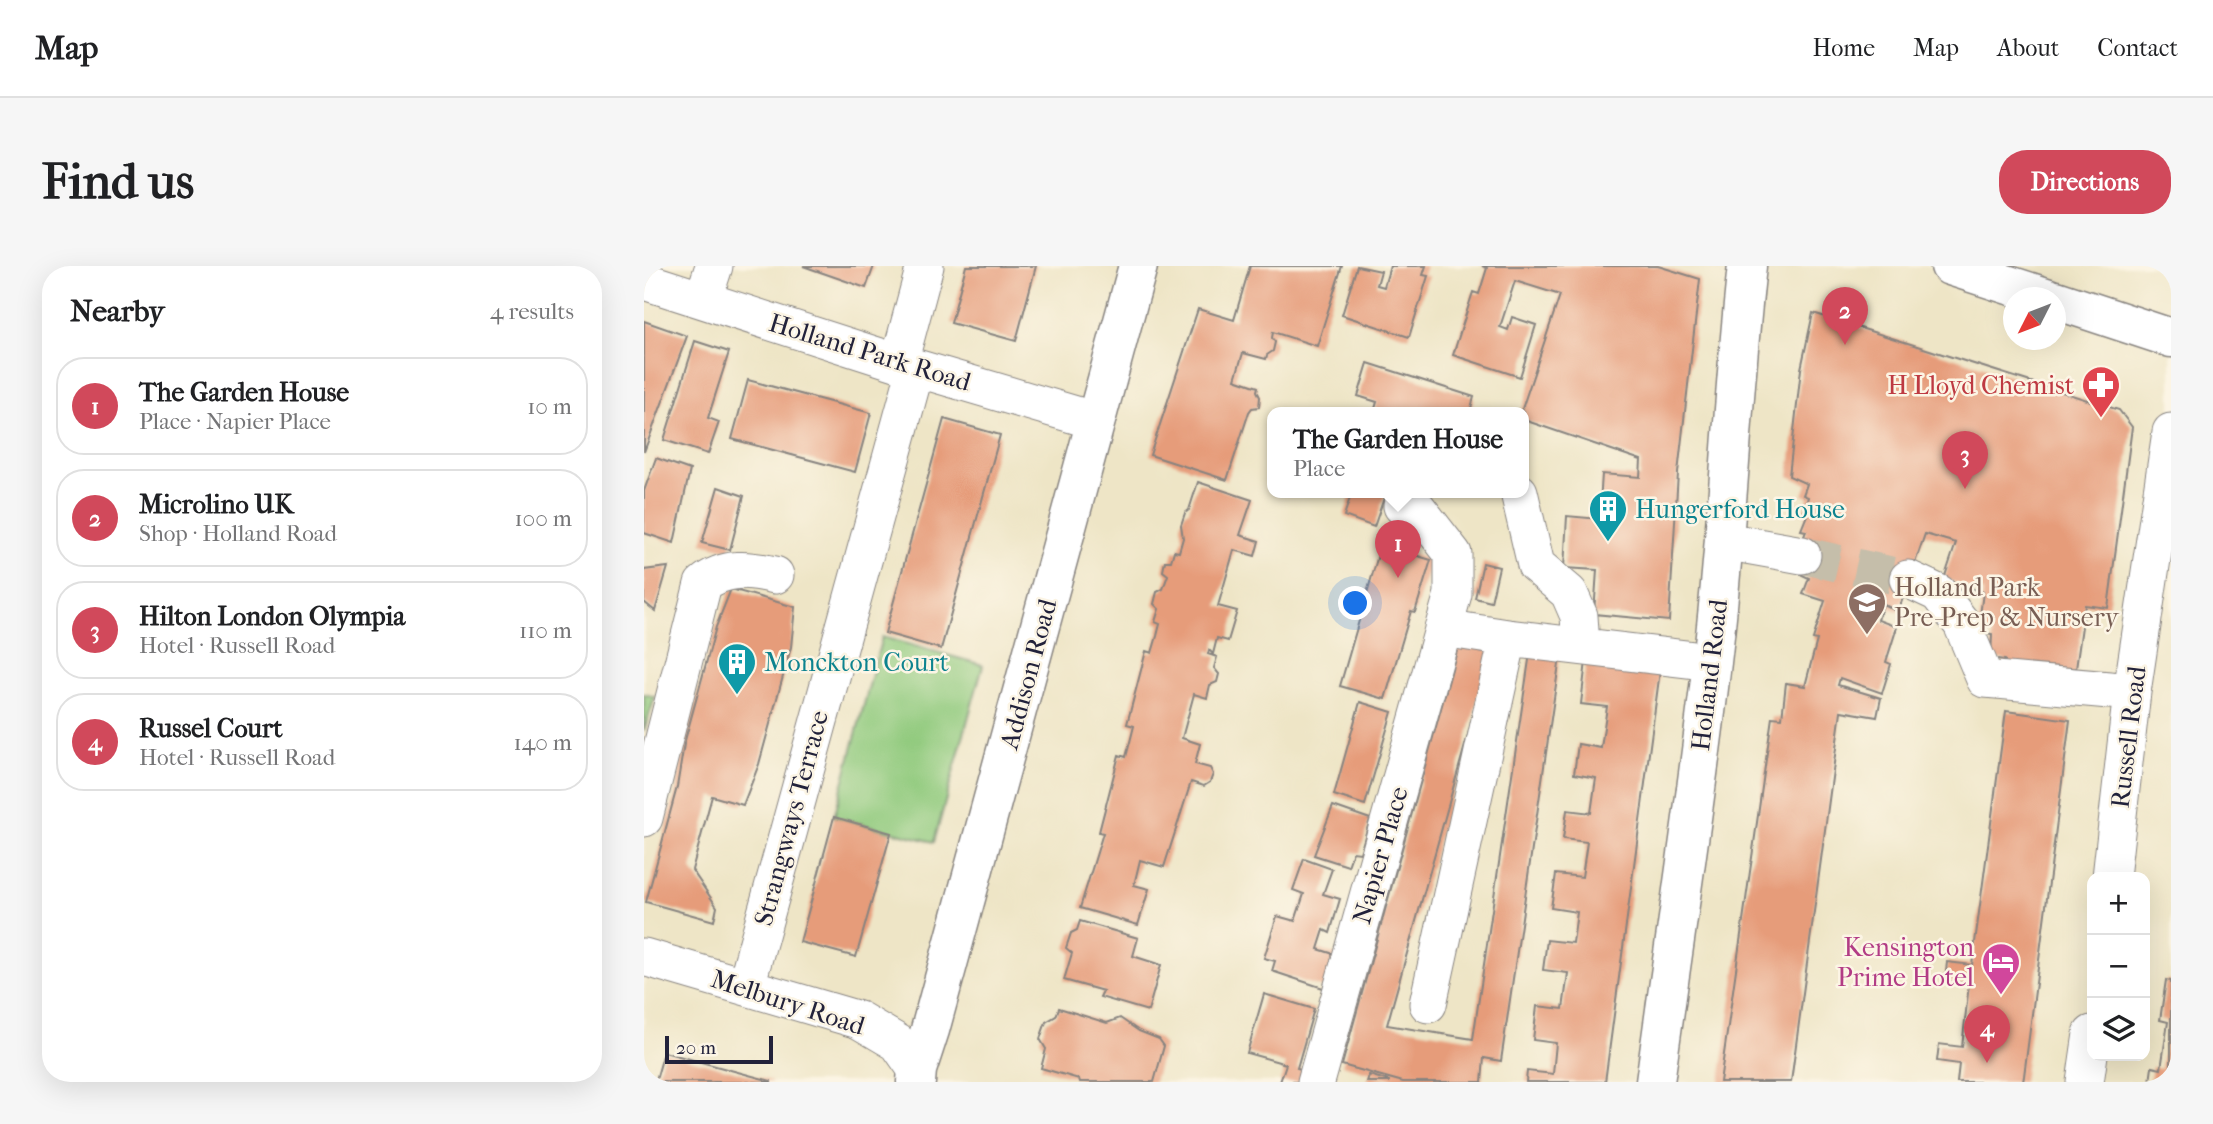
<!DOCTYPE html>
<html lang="en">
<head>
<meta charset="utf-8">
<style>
	body { margin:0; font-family:"IM FELL French Canon",serif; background:#f6f6f6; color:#202124 }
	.controls { position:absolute; right:21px; bottom:21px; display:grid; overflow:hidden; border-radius:14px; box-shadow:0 7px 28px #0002 }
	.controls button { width:63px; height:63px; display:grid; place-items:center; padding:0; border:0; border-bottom:2px solid #e0e0e0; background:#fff; color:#202124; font:35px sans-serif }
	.compass { position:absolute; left:1359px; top:21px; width:63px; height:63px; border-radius:50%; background:#fff; box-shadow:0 7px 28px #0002; rotate:228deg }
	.scale { position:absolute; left:21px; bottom:18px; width:108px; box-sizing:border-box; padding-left:7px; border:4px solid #22223b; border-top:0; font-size:19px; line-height:24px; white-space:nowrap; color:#22223b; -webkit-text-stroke:5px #fcf5e5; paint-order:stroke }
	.you { position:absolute; left:712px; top:338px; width:24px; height:24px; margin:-18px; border:5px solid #fff; border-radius:50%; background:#1a73e8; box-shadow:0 0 0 10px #1a73e833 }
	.badge { display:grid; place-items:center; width:46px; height:46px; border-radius:50%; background:#d1495b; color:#fff; font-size:23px; font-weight:700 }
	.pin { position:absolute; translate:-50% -58px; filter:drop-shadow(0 2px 4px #0008) }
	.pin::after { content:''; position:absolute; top:37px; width:24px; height:21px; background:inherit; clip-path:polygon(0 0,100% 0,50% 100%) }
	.popup { position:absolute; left:623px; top:141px; width:262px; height:91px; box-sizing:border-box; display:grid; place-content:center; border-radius:14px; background:#fff; filter:drop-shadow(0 2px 5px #0005); font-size:23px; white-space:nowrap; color:#757577 }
	.popup b { font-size:26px; color:#202124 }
	.popup::after { content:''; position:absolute; left:50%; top:100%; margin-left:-14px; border:14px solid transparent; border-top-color:#fff }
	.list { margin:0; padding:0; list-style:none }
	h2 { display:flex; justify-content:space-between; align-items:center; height:91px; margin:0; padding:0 28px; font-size:30px }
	h2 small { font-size:23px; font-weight:400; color:#757577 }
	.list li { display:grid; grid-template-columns:46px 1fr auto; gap:21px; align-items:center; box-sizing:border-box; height:98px; margin:0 14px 14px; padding:0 14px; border:2px solid #e0e0e0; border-radius:28px }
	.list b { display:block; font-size:26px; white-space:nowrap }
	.list p { margin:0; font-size:23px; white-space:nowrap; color:#757577 }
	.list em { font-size:23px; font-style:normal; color:#757577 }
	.icon { flex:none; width:38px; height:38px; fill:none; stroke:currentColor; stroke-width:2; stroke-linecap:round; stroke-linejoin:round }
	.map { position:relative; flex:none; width:1527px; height:816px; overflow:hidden; border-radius:28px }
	header { display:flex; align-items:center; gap:42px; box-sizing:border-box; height:98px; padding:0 35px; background:#fff; border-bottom:2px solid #e0e0e0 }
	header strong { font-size:33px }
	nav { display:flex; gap:38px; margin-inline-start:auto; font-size:24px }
	.intro { display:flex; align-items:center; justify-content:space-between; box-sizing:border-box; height:168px; padding:0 42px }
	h1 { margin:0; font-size:49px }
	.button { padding:18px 32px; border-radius:28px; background:#d1495b; color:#fff; font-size:24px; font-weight:700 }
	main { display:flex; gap:42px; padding:0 42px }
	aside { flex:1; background:#fff; border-radius:28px; box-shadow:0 7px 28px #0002 }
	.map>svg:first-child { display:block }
	.green { fill:#91ca7e; stroke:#5a765c; stroke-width:2 }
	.building { fill:#e69c7a }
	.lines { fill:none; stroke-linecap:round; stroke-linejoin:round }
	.minor-tunnel { stroke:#c5beaa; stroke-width:37; stroke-dasharray:37 18; stroke-linecap:butt }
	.minor-casing { stroke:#888480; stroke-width:39 }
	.major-casing { stroke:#888480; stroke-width:41 }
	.highway-casing { stroke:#888480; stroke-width:41 }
	.minor { stroke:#fff; stroke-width:37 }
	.major { stroke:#fff; stroke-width:38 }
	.highway { stroke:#fff; stroke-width:38 }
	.labels { text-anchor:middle; stroke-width:5; stroke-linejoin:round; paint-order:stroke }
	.street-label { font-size:26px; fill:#22223b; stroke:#fcf5e5 }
	.health-label { font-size:26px; fill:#be3a42; stroke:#fcf5e5; text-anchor:end }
	.culture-label { font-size:26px; fill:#0d838f; stroke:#fcf5e5; text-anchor:start }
	.education-label { font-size:26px; fill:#785e54; stroke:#fcf5e5; text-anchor:start }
	.hotel-label { font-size:26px; fill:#b23c85; stroke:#fcf5e5; text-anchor:end }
</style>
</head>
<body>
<header>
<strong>Map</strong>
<nav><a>Home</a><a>Map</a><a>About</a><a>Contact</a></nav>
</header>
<div class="intro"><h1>Find us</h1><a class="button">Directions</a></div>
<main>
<aside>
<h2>Nearby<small>4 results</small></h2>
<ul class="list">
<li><span class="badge">1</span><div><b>The Garden House</b><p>Place · Napier Place</p></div><em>10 m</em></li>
<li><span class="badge">2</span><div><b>Microlino UK</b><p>Shop · Holland Road</p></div><em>100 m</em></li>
<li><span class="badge">3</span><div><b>Hilton London Olympia</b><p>Hotel · Russell Road</p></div><em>110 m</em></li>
<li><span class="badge">4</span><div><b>Russel Court</b><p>Hotel · Russell Road</p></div><em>140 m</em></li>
</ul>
</aside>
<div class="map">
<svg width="1527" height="816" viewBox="0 0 1527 816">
	<rect width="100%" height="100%" fill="#fcf5e5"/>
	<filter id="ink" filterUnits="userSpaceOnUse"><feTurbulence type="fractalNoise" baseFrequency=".0143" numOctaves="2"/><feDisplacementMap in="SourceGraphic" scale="14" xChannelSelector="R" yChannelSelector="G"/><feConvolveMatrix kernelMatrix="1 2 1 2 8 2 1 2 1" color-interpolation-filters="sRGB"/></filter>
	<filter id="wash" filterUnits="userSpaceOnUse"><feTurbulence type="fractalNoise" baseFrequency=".00686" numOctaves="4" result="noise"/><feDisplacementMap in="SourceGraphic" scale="28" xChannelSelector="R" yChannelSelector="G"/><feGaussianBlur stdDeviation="1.57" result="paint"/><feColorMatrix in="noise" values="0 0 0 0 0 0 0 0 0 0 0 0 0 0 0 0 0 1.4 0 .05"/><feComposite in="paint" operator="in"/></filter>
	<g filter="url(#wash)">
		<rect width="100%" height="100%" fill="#eee5c6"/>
		<path class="green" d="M238,371l101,28 -49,177 -100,-25z
			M0,428l11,3 -11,34z"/>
		<g id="blocks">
			<path class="building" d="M159,0h71l-8,22z
				M322,0h70l-20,75 -65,-18z
				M606,0h92l-25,80 -44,-14 -1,6 3,4 -2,9 -6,4 -1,4 -23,-6 -8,26 23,8 -1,4 3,6 -1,10 -7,1 -3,4 -22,68 -77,-25 48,-146 36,11z
				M713,0l24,5 -4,14 7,2 6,-21h36l-3,9 5,1 -19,61 -67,-22z
				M838,0h176l42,13 -22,194 -9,148 -75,-7 3,-44 -33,-2 3,-52 32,3 3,-45 38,3 1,-17 -117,-40v-8h-3l39,-117 -45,-14 -15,46 8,3 4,-13 24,8 -16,52 -67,-22 20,-63 6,2 8,-26z
				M1169,47l306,97 13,17 -24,181 -23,-3 -10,71 -71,-7 1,-9 -14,-2 1,-24 -14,-2 5,-40 -39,-13 12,-36 -31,-9 -27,78 -15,-8 -5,16 19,7 -11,35 5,2 -9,29 -42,-15 -2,7 43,13 -4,19 -36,-6 -50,371h-71l52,-365 10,1 4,-35 19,3 12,-46 -4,-1 12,-38 -22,-7 6,-16 -9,-4 5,-13 -4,-16 5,-14 -5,-1 6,-15 -4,-1 5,-17 -5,-2 4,-11 -18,-8 12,-107z
				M0,55l43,15 -43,116z
				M51,75l34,11 -21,66 11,4 -11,32 -44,-14z
				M724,97l106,34 -4,15h-96l3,-10 -19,-6z
				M104,114l123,33 -16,59 -123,-33z
				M300,153l56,16 -59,214 -56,-16z
				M12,192l34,12 -16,73 -30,-10v-42z
				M554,216l54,18 -12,35 19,6 -4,15 -21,-6 -16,56 19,5 -9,30 -11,-3 -4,16 -4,-4 -1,4 9,3 -3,11 5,6 -2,8 -7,3 -3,13 -13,-4 -12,44 18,6 -5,20 15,4 3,6 -3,8 -6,4 -13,-4 -27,85 -24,-7 -6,25 15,4 -11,36 -58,-17 23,-75 -4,-1 20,-77 7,2 4,-15 4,-16 -7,-2 19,-73 6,2 5,-17 3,-12 -5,-2 4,-13 -5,-5 3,-12 6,-3 5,-14 -5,-4 2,-10h6l3,-10 5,1 4,-14 -2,-13 4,-12 4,-3z
				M74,221l26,9 -14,54 -28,-7z
				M708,226h34l-12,35 -30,-11z
				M737,279l50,15 -16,52 -4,-1 -26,88 -45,-13z
				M839,297l16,4 -8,35 -16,-4z
				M24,301l-13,44 -11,-9v-32z
				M87,323l64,18 -4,40 -32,117 -16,41 -31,-9 -20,74 25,37 -3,14 -68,-19 31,-115 7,-43 32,-117z
				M816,374l33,5 -106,380 86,14 57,-386 30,4 -59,404 -17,-3 -2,24h-79l-61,-17z
				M942,395l74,10 -55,411h-79l1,-11 26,3 3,-31 -23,-3 4,-34 26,3 5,-36 -25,-3 4,-30 26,3 4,-31 -26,-4 5,-34 26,3 5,-35 -24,-3 4,-29 24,3 5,-35 -22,-4 4,-30 23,4 6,-41 -26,-3z
				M716,436l32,10 -27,93 -31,-10z
				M1362,445l64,9 -46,356 -1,6h-66l2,-18 -22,-3 2,-17 23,3 7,-63 -24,-3 2,-19 25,3z
				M689,540l37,13 -10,34 -7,-1 -5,14 -34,-11z
				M190,551l57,16 -35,124 -56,-15z
				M660,593l28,10 -9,25 17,5 -10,34 -6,-3 -6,19 19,6 -11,34 -54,-18 3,-10 -11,-3 13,-42 18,5 9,-27 -11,-4z
				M436,655l58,17 -5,18 28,9 -13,46 -48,-14 3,-6 -39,-11 8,-27 -6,-5 5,-15 6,-3z
				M1522,714l5,1v101h-21l2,-15 9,2 7,-47 -8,-2z
				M620,728l50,15 -17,59 8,2 -4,12h-21l6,-18 -39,-11z
				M415,742l48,15 13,-5 19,13 20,8 5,7 -10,36h-74l-1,-3 -38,-11 5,-19 -6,-10 6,-17 10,-6z
				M20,786l107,29v1h-127v-5l12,3z
				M725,809l20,6v1h-22z"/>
		</g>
	</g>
	<g filter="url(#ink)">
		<use href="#blocks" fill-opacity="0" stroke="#888480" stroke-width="2"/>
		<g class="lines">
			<path class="minor-tunnel" d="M1158,289l106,24"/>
			<defs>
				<path id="minor" d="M0,15l255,82 197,58
					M59,34l11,-34
					M255,97l26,-97
					M875,226l17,73 33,28 10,23 2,30
					M1080,275l78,14
					M1264,313l30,14 24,31 23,55 147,13
					M799,362l65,10 204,24
					M0,552l59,-234c22,-18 46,-15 72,-9
					M1467,611l21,-185 39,-260
					M0,691l215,63 39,23 19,27
					M102,720l170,-618
					M784,738l80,-366
					M672,816l137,-488v-40l-35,-45 -16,-3
					M1441,816l7,-48"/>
				<path id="major" d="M1306,0l99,32
					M1412,34l115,38"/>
				<path id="highway" d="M272,816l1,-12 13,-40 208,-764
					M1011,816c19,-140 41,-280 57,-420 16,-132 20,-264 35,-396"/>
			</defs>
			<use href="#minor" class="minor-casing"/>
			<use href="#major" class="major-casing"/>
			<use href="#highway" class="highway-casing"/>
			<use href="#minor" class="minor"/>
			<use href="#major" class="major"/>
			<use href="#highway" class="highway"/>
		</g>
	</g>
	<defs>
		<symbol id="pharmacy-pin" viewBox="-11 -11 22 30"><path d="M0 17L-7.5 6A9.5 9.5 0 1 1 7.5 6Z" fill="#e0444e" stroke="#fcf5e5"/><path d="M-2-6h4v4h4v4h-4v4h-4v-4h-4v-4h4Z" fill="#fff"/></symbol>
		<symbol id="building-pin" viewBox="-11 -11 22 30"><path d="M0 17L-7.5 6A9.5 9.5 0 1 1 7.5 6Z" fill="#0f9aa8" stroke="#fcf5e5"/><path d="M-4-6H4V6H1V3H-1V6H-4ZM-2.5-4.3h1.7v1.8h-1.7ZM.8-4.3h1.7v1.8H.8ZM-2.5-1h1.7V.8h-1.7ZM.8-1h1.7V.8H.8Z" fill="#fff"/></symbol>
		<symbol id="school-pin" viewBox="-11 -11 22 30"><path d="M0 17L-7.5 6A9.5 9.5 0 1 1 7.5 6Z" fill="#8d6e63" stroke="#fcf5e5"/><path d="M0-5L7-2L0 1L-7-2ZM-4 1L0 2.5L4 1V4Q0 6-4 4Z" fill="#fff"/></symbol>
		<symbol id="hotel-pin" viewBox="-11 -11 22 30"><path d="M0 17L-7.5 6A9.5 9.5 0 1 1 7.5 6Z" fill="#d1479c" stroke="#fcf5e5"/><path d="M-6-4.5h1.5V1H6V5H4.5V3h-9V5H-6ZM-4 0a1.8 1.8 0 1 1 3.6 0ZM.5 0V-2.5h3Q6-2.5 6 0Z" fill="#fff"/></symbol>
	</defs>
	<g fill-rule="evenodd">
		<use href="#pharmacy-pin" x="1435" y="97" width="44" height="60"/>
		<use href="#building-pin" x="942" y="221" width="44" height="60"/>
		<use href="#school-pin" x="1201" y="314" width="44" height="60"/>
		<use href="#building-pin" x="71" y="374" width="44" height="60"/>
		<use href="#hotel-pin" x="1335" y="674" width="44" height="60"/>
	</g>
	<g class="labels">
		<g class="street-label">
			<text transform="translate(226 86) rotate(17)" y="9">Holland Park Road</text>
			<text transform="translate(384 408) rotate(-75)" y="9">Addison Road</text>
			<text transform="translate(1065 409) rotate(-83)" y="9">Holland Road</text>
			<text transform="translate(1484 471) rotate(-83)" y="9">Russell Road</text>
			<text transform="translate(147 552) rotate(-75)" y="9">Strangways Terrace</text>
			<text transform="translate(736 589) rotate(-74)" y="9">Napier Place</text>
			<text transform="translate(144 736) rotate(18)" y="9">Melbury Road</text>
		</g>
		<g class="health-label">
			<text x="1430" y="128">H Lloyd Chemist</text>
		</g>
		<g class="culture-label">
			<text x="991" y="252">Hungerford House</text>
			<text x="120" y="405">Monckton Court</text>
		</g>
		<g class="education-label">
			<text x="1250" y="330">Holland Park<tspan x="1250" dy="30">Pre-Prep &amp; Nursery</tspan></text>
		</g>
		<g class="hotel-label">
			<text x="1330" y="690">Kensington<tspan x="1330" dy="30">Prime Hotel</tspan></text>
		</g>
	</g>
</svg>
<div class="controls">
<button>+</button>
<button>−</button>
<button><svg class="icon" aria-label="layers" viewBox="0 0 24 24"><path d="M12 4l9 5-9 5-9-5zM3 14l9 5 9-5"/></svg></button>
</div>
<svg class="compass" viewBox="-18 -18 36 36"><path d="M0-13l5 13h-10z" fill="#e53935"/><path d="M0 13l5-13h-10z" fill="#757577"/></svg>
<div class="scale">20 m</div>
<div class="you"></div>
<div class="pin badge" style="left:754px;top:312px">1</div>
<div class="popup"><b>The Garden House</b>Place</div>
<div class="pin badge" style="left:1201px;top:79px">2</div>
<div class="pin badge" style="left:1321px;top:223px">3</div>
<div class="pin badge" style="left:1343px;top:797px">4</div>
</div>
</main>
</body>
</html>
